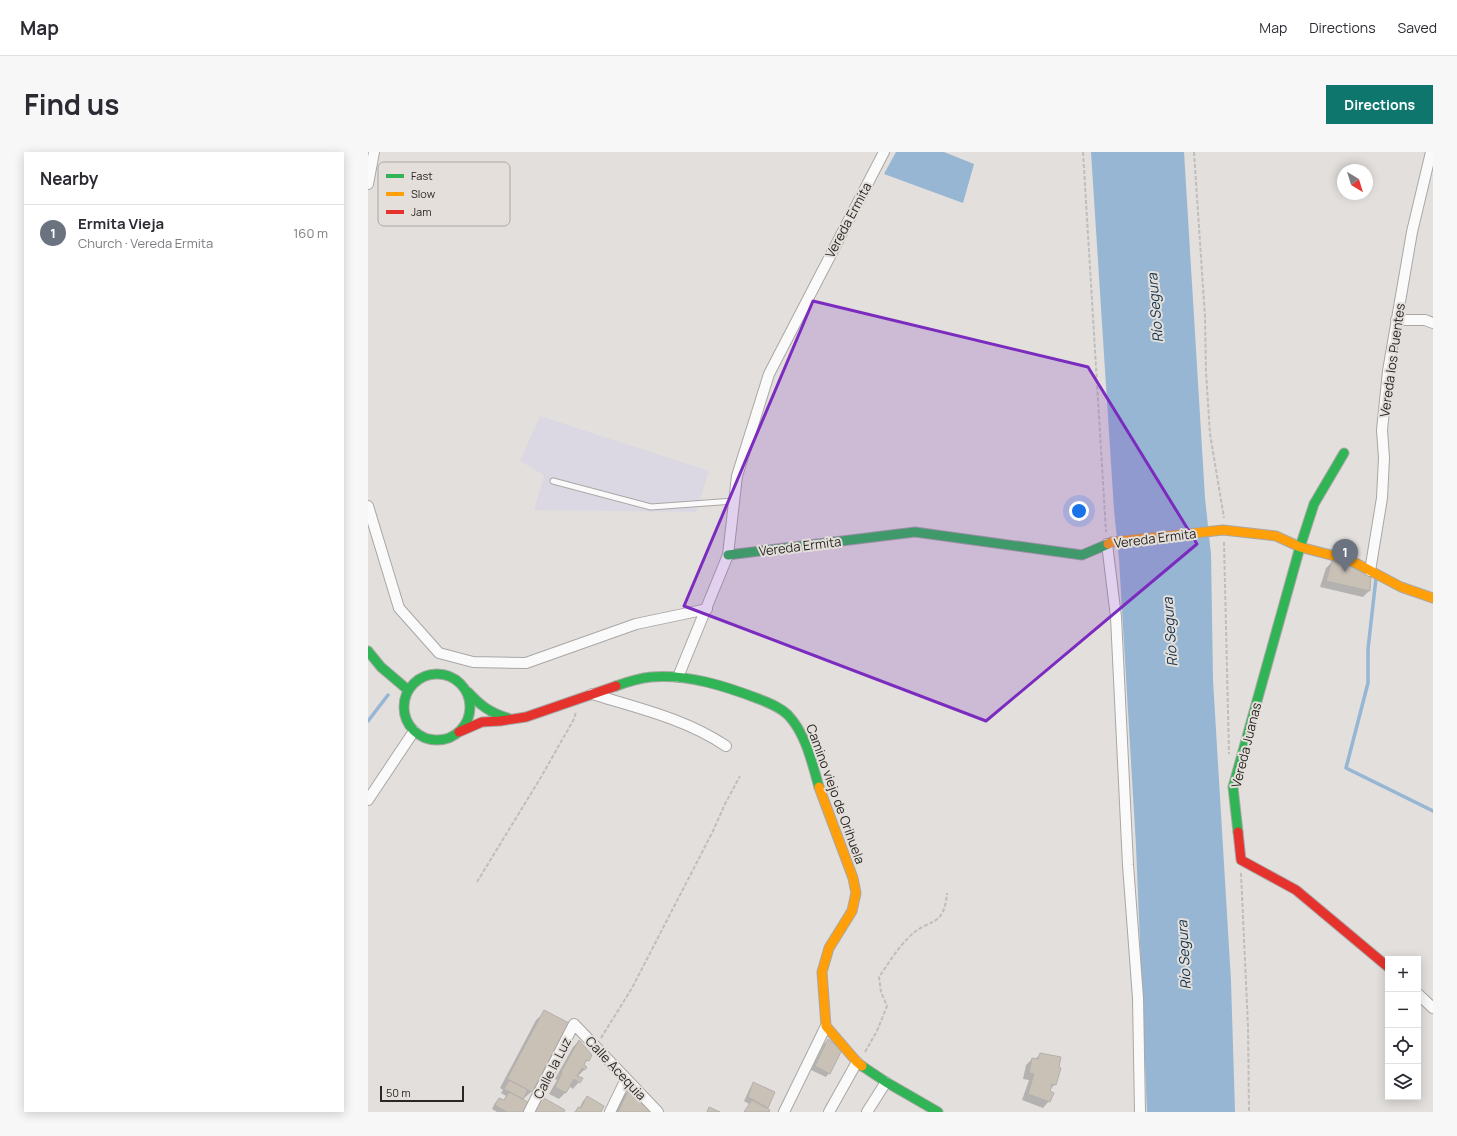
<!DOCTYPE html>
<html lang="en">
<head>
<meta charset="utf-8">
<style>
	body { margin:0; font-family:Manrope,sans-serif; background:#f7f7f7; color:#2b2b33 }
	.controls { position:absolute; right:12px; bottom:12px; display:grid; overflow:hidden; border-radius:0px; box-shadow:0 2px 10px #0003 }
	.controls button { width:36px; height:36px; display:grid; place-items:center; padding:0; border:0; border-bottom:1px solid #e1e1e2; background:#fff; color:#2b2b33; font:20px sans-serif }
	.compass { position:absolute; left:969px; top:12px; width:36px; height:36px; border-radius:50%; background:#fff; box-shadow:0 2px 10px #0003; rotate:142deg }
	.scale { position:absolute; left:12px; bottom:10px; width:84px; box-sizing:border-box; padding-left:4px; border:2px solid #292725; border-top:0; font-size:11px; line-height:14px; white-space:nowrap; color:#292725; -webkit-text-stroke:3px #e4dfda; paint-order:stroke }
	.you { position:absolute; left:711px; top:359px; width:14px; height:14px; margin:-10px; border:3px solid #fff; border-radius:50%; background:#1a73e8; box-shadow:0 0 0 6px #1a73e833 }
	.badge { display:grid; place-items:center; width:26px; height:26px; border-radius:50%; background:#0f766e; color:#fff; font-size:13px; font-weight:700 }
	.pin { position:absolute; translate:-50% -33px; filter:drop-shadow(0 1px 2px #0008) }
	.pin::after { content:''; position:absolute; top:21px; width:14px; height:12px; background:inherit; clip-path:polygon(0 0,100% 0,50% 100%) }
	.list { margin:0; padding:0; list-style:none }
	h2 { display:flex; justify-content:space-between; align-items:center; height:52px; margin:0; padding:0 16px; font-size:17px }
	h2 small { font-size:13px; font-weight:400; color:#7c7c81 }
	.list li { display:grid; grid-template-columns:26px 1fr auto; gap:12px; align-items:center; box-sizing:border-box; height:56px; padding:0 16px; border-top:1px solid #e1e1e2 }
	.list b { display:block; font-size:15px; white-space:nowrap }
	.list p { margin:0; font-size:13px; white-space:nowrap; color:#7c7c81 }
	.list em { font-size:13px; font-style:normal; color:#7c7c81 }
	.icon { flex:none; width:22px; height:22px; fill:none; stroke:currentColor; stroke-width:2; stroke-linecap:round; stroke-linejoin:round }
	.map { position:relative; flex:none; width:1065px; height:960px; overflow:hidden; border-radius:0px }
	header { display:flex; align-items:center; gap:24px; box-sizing:border-box; height:56px; padding:0 20px; background:#fff; border-bottom:1px solid #e1e1e2 }
	header strong { font-size:19px }
	nav { display:flex; gap:22px; margin-inline-start:auto; font-size:14px }
	.intro { display:flex; align-items:center; justify-content:space-between; box-sizing:border-box; height:96px; padding:0 24px }
	h1 { margin:0; font-size:28px }
	.button { padding:10px 18px; border-radius:0px; background:#0f766e; color:#fff; font-size:14px; font-weight:700 }
	main { display:flex; gap:24px; padding:0 24px }
	aside { flex:1; background:#fff; border-radius:0px; box-shadow:0 2px 10px #0003 }
	.map>svg:first-child { display:block }
	.industrial { fill:#dcd8e3 }
	.water { fill:#96b6d3 }
	.shadow { fill:#0003 }
	.lines { fill:none; stroke-linecap:round; stroke-linejoin:round }
	.stream { stroke:#96b6d3; stroke-width:3.5 }
	.building { fill:#cac1b6; stroke:#b2b0ad }
	.lane-casing { stroke:#a9a7a5; stroke-width:7 }
	.street-casing { stroke:#a9a7a5; stroke-width:12 }
	.fast-casing { stroke:#a9a7a5; stroke-width:11 }
	.slow-casing { stroke:#a9a7a5; stroke-width:11 }
	.jam-casing { stroke:#a9a7a5; stroke-width:11 }
	.path { stroke:#bfbebd; stroke-width:2; stroke-dasharray:4 2; stroke-linecap:butt }
	.lane { stroke:#fbfafa; stroke-width:5 }
	.street { stroke:#fbfafa; stroke-width:10 }
	.fast { stroke:#30b455; stroke-width:9 }
	.slow { stroke:#ff9f0a; stroke-width:9 }
	.jam { stroke:#e5322d; stroke-width:9 }
	.marked { fill:#7b2cbf; fill-opacity:0.2; stroke:#7b2cbf; stroke-width:3; stroke-linejoin:round }
	.labels { text-anchor:middle; stroke-width:4; stroke-linejoin:round; paint-order:stroke }
	.street-label { font-size:13px; fill:#292725; stroke:#e4dfda }
	.water-label { font-size:14px; font-style:italic; fill:#113350; stroke:#e4dfda }
	.key { fill:#e4dfda; stroke:#aca8a4; stroke-width:1 }
	.key-label { font-size:11px; fill:#292725 }
</style>
</head>
<body>
<header>
<strong>Map</strong>
<nav><a>Map</a><a>Directions</a><a>Saved</a></nav>
</header>
<div class="intro"><h1>Find us</h1><a class="button">Directions</a></div>
<main>
<aside>
<h2>Nearby<small></small></h2>
<ul class="list">
<li><span class="badge" style="background:#6b7280">1</span><div><b>Ermita Vieja</b><p>Church · Vereda Ermita</p></div><em>160 m</em></li>
</ul>
</aside>
<div class="map">
<svg width="1065" height="960" viewBox="0 0 1065 960">
	<rect width="100%" height="100%" fill="#e2dfdc"/>
	<path class="industrial" d="M172,264l169,55 -13,41 -162,-2 10,-35 -24,-14z"/>
	<path class="water" d="M528,0h48l30,12 -11,39 -79,-29z
		M723,0h93l21,346 6,56 2,126 18,301 4,131h-88l-11,-266 -17,-287 -5,-49z"/>
	<path class="shadow" d="M964,410l37,29 -6,6 -43,-10 6,-19z
		M177,860l22,12 -36,68 -9,8v12h-25l-5,-3 3,-6 4,-4 4,2 3,-5 -5,-3 2,-3 -3,-2 36,-68z
		M460,888l1,33 -3,4 -15,-7 13,-26z
		M211,889l12,14 -8,11 2,3 -8,8 2,5 -6,7 -4,-3 -4,7 -6,6 -10,-5 8,-14 -2,-1 18,-32z
		M673,902l14,30 -7,8 1,9 -6,7 -21,-8 7,-20 -6,-1 3,-14 6,-6h3z
		M386,932l20,8 -8,17 2,3h-24l5,-8 -5,-3 6,-13z
		M261,938l20,22h-33l7,-16z
		M219,945l13,15h-26l4,-4 1,1 4,-8z"/>
	<g class="lines">
		<path class="stream" d="M1008,426l-8,71v34l-22,85 87,43
			M0,569l20,-26"/>
	</g>
	<path class="building" d="M964,409l20,6 19,10 -1,14 -44,-10z
		M176,858l25,13 -37,69 -25,-13z
		M460,887l14,11 -12,24 -15,-8z
		M211,888l13,15 -3,6 -3,-1 -2,5 3,2 -2,3 -3,-2 -5,8 6,2 -3,5 -6,-4 -8,14 -11,-6 7,-14 -1,-1z
		M672,901l21,4 -2,10 2,1 -5,17 -4,-1 -2,7 4,2 -4,9 -22,-8 6,-20 -5,-1 3,-15 6,1z
		M141,928l19,10 -5,9 -19,-10z
		M385,930l22,10 -7,16 -20,-11z
		M261,937l22,23h-33z
		M141,940l19,10 -5,10h-16l-12,-7 4,-7 5,2z
		M219,944l17,10 -3,6h-25l2,-5 3,1z
		M174,945l23,13 -1,2h-31z
		M384,948l18,10 -1,2h-25z
		M341,955l11,5h-13z"/>
	<g class="lines">
		<defs>
			<path id="lane" d="M185,329l98,26 83,-6"/>
			<path id="street" d="M0,32l6,-32
				M1028,168h29l8,3
				M0,354l31,102 40,45 34,9 53,1 110,-39 71,-15
				M739,392l9,73 12,248 10,133 2,114
				M1002,419l12,-73 2,-40 -2,-28 6,-59 24,-139 19,-80
				M310,525l50,-122 9,-79 32,-102 115,-222
				M224,542c46,14 94,25 134,52
				M0,648l46,-69
				M1050,842l15,14
				M161,960l45,-88 84,88
				M242,960l16,-33
				M416,960l42,-86
				M461,960l28,-50
				M499,960l19,-30"/>
			<path id="fast" d="M360,403l187,-23 167,23 26,-11
				M0,499l13,16 27,23
				M36 555a33 33 0 1 1 66 0a33 33 0 1 1-66 0Z
				M248,534c11,-4 23,-8 35,-9 37,-3 74,9 108,22 10,4 21,8 29,16 18,19 24,48 31,72
				M100,540c12,13 22,21 40,26
				M870,680l-5,-45 67,-240 14,-43 30,-51
				M494,914l24,16 52,30"/>
			<path id="slow" d="M740,392l4,-2 111,-12 53,6 24,11 50,13 51,27 32,11
				M451,635l34,91 3,15 -4,18 -23,37 -7,24 4,54 31,36 5,4"/>
			<path id="jam" d="M91,580l23,-10 18,-1 26,-4 90,-31
				M870,680l3,28 55,30 92,77"/>
		</defs>
		<use href="#lane" class="lane-casing"/>
		<use href="#street" class="street-casing"/>
		<use href="#fast" class="fast-casing"/>
		<use href="#slow" class="slow-casing"/>
		<use href="#jam" class="jam-casing"/>
		<path class="path" d="M715,0l23,380
			M826,0l11,165 1,55 4,62 14,84
			M856,390l5,212
			M873,721l7,153 1,86
			M109,730l64,-105 33,-58 2,-7
			M233,886l31,-50 81,-157 12,-27 15,-28
			M497,900l12,-21 10,-25 -6,-14 -2,-15c9,-13 18,-28 30,-40 20,-20 35,-8 38,-44"/>
		<use href="#lane" class="lane"/>
		<use href="#street" class="street"/>
		<use href="#fast" class="fast"/>
		<use href="#slow" class="slow"/>
		<use href="#jam" class="jam"/>
	</g>
	<path class="marked" d="M445,149l275,66 109,177 -211,177 -302,-115z"/>
	<g class="labels">
		<g class="street-label">
			<text transform="translate(480 68) rotate(-62)" y="5">Vereda Ermita</text>
			<text transform="translate(1024 208) rotate(-82)" y="5">Vereda los Puentes</text>
			<text transform="translate(787 386) rotate(-7)" y="5">Vereda Ermita</text>
			<text transform="translate(432 394) rotate(-7)" y="5">Vereda Ermita</text>
			<text transform="translate(878 593) rotate(-76)" y="5">Vereda Juanas</text>
			<text transform="translate(468 642) rotate(70)" y="5">Camino viejo de Orihuela</text>
			<text transform="translate(184 916) rotate(-63)" y="5">Calle la Luz</text>
			<text transform="translate(248 916) rotate(47)" y="5">Calle Acequia</text>
		</g>
		<g class="water-label">
			<text transform="translate(787 156) rotate(-95)" y="5">Río Segura</text>
			<text transform="translate(802 480) rotate(-94)" y="5">Río Segura</text>
			<text transform="translate(816 803) rotate(-93)" y="5">Río Segura</text>
		</g>
	</g>
	<rect x="10" y="10" width="132" height="64" rx="6" class="key"/>
	<rect x="18" y="22" width="18" height="4" fill="#30b455"/>
	<rect x="18" y="40" width="18" height="4" fill="#ff9f0a"/>
	<rect x="18" y="58" width="18" height="4" fill="#e5322d"/>
	<g class="key-label">
		<text x="43" y="28">Fast</text>
		<text x="43" y="46">Slow</text>
		<text x="43" y="64">Jam</text>
	</g>
</svg>
<div class="controls">
<button>+</button>
<button>−</button>
<button><svg class="icon" aria-label="locate" viewBox="0 0 24 24"><circle cx="12" cy="12" r="6"/><path d="M12 2v4M12 18v4M2 12h4M18 12h4"/></svg></button>
<button><svg class="icon" aria-label="layers" viewBox="0 0 24 24"><path d="M12 4l9 5-9 5-9-5zM3 14l9 5 9-5"/></svg></button>
</div>
<svg class="compass" viewBox="-18 -18 36 36"><path d="M0-13l5 13h-10z" fill="#e53935"/><path d="M0 13l5-13h-10z" fill="#7c7c81"/></svg>
<div class="scale">50 m</div>
<div class="you"></div>
<div class="pin badge" style="left:977px;top:420px;background:#6b7280">1</div>
</div>
</main>
</body>
</html>
